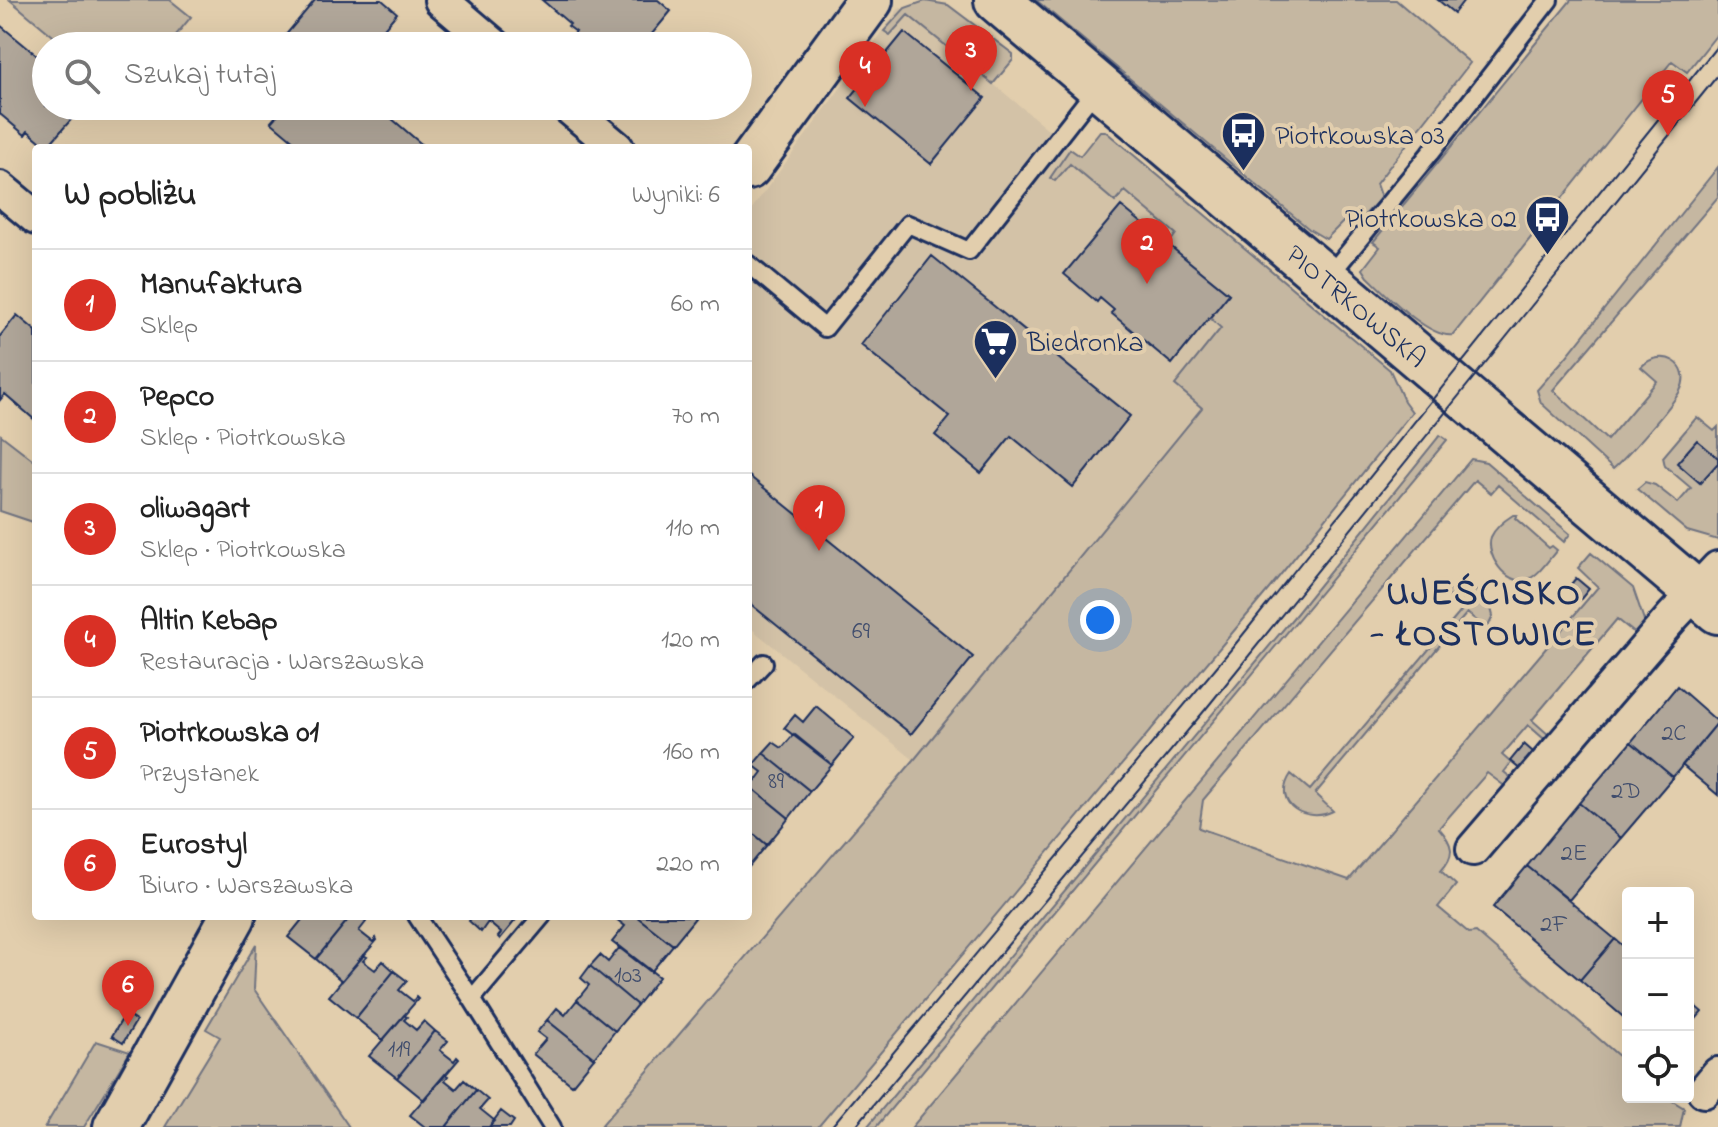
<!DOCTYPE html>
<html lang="pl">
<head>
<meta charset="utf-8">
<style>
	body { margin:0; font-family:"Indie Flower",sans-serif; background:#f2f2f2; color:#222 }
	.controls { position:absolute; right:24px; bottom:24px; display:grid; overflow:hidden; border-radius:8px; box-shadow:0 8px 32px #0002 }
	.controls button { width:72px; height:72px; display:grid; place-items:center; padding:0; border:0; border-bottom:2px solid #e0e0e0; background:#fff; color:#222; font:40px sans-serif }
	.you { position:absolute; left:1100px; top:620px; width:28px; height:28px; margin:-20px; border:6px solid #fff; border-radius:50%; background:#1a73e8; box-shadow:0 0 0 12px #1a73e833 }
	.badge { display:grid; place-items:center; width:52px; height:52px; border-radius:50%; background:#d93025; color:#fff; font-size:26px; font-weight:700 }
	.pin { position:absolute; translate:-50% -66px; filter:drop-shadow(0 2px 4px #0008) }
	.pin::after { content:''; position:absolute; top:42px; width:28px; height:24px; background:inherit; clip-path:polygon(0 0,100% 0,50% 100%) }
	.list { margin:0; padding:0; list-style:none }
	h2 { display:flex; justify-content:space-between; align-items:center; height:104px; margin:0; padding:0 32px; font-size:34px }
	h2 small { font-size:26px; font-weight:400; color:#767676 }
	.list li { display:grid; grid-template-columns:52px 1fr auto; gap:24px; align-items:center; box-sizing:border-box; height:112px; padding:0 32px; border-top:2px solid #e0e0e0 }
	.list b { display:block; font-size:30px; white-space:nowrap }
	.list p { margin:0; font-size:26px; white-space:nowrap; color:#767676 }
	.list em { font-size:26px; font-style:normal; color:#767676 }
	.icon { flex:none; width:44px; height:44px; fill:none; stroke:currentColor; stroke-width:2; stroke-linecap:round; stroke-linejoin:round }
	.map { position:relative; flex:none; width:1718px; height:1127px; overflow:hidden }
	.search { position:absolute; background:#fff; box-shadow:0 8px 32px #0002; left:32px; top:32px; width:720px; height:88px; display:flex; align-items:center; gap:20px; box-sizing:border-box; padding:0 28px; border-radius:44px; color:#767676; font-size:30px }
	.panel { position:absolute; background:#fff; box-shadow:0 8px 32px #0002; left:32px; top:144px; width:720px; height:776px; border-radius:8px }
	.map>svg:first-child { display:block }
	.built { fill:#d3c2a7 }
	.green { fill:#c5b7a1; stroke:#707380; stroke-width:2 }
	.building { fill:#b0a699; stroke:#1b2f5e; stroke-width:2 }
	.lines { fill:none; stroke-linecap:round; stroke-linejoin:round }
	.lane-casing { stroke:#1b2f5e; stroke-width:22 }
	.street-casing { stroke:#1b2f5e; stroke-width:38 }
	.secondary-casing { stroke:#1b2f5e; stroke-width:50 }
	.lane { stroke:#e2cead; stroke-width:16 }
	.street { stroke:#e2cead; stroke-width:32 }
	.secondary { stroke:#e2cead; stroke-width:44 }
	.tram { stroke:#1b2f5e; stroke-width:2 }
	.labels { text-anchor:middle; stroke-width:8; stroke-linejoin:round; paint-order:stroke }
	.number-label { font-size:24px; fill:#404d6d }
	.poi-label { font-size:28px; fill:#1b2f5e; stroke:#e2cead; text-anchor:start }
	.street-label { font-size:28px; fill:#1b2f5e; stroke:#e2cead }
	.district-label { font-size:36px; font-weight:bold; letter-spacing:2px; fill:#1b2f5e; stroke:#e2cead }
</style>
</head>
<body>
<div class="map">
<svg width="1718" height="1127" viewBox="0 0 1718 1127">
	<rect width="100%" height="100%" fill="#e2cead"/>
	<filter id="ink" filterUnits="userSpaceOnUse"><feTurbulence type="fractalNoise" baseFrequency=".0125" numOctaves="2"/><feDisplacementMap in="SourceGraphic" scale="16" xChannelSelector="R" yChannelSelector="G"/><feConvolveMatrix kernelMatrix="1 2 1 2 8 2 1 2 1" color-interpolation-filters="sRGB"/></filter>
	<g filter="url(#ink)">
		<path class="built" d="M900,7l373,308 -71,92 -288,353 -166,-134v-412z"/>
		<path class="green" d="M10,0h160l21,17 -24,29h-102z
			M1036,0h360l74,63 -94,121 5,14 -26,27 -9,-6 -20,20 -17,-10z
			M1571,0h147v33l-31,39 -15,-11 -219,274c-24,4 -68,-42 -85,-58l-5,-8 17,-22 -7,-5z
			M925,1l23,4 65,49v6l-20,24 -85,-69 -18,20 -6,-4 21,-23z
			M1100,131h5l285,239 14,31 8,11 -143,177 -451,538h-218l314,-367 288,-352 -27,-23 46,-57 -11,-10 19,-24 -61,-49 8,-11 -51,-43 -10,11 -45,-38 -15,17 -5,-3 20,-29 10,7z
			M1718,167v30l-165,193 54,50 50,-59 -16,-14c21,-21 53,-3 39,24 -9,16 -52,65 -67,78l-72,-66 -4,-13 29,-33z
			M1697,417l17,14 4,-4v113l-31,-9 -50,-42 8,-7 10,3 23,18 13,-15 -26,-22 -2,-9z
			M1,435l35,27v61l-36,-12z
			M1440,435l7,5 -571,687h-9l430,-514z
			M1471,459l15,3 84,72 -6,8 -66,-57 -7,8 -16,-13 -272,320 -4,28 150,52 249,-293 -20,-19 13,-15 42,35 13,38 -9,9 -20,-16 -85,101 18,16 1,9 -23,-20 -26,30 9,8 -7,9 15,12 -13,3 -19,-14 -48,55c14,16 17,26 2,43l15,14 -18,22 31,26 7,-1 152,132v33h38l18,11 -4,19h-768z
			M1513,515h4l-2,3 34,30 3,-2 5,4c-8,9 -19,27 -31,30 -20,5 -41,-25 -35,-43 4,-9 14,-17 22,-22z
			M1457,585c18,1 33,13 36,31l-6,13 -20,-16 -152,181 18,17c-25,13 -63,-6 -42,-37l19,16 153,-181 -19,-17z
			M256,944l-2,45 95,138h-184l55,-90 -14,-8z
			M96,1041l34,11 -46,75h-39z"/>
		<path class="building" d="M315,0h67l15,13 -28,33h-87l-3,-3z
			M542,0h116l13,11 -29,35h-78l12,-14 -8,-6 2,-2z
			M1438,0h26l-10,13z
			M0,25l46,38v43h37l-36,41 -19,-16 -3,4 -25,-21z
			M904,32l81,66 -54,66 -81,-66z
			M285,106h92l49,42h-124l-31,-26z
			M1121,206l108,88 -57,70 -61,-51 3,-3 -14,-12 -3,4 -33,-28z
			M932,256l198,160 -57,71 -62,-51 -30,37 -46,-38 15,-18 -89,-72z
			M17,315l19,16v90l-31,-27 -5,6v-64z
			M1697,440l21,18v5l-18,20 -23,-20z
			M748,475l225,182 -62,77 -163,-132z
			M1576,578l13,11 -9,11 -13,-11z
			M1677,686l41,36 -45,55 -42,-35z
			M816,706l38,32 -22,27 -48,-37 11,-13 8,7z
			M1718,722v73l-36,-30z
			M794,734l38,31 -22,26 -47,-38 10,-11 9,6z
			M1631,742l42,35 -52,61 -42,-35z
			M1524,744l17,15 -14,16 -17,-14z
			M763,753l47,38 -21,27 -38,-31 11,-15 -9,-7z
			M751,787l38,31 -22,27 -19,-16v-39z
			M1579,803l42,35 -52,62 -42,-34z
			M748,829l19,16 -19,23z
			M1527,866l88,73 -35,41 -87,-73z
			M305,916h46l-35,43 -28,-22z
			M351,916h8l7,6 -7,9 14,11 3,-4 1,2 -35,41 -26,-22z
			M473,916h46l-19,23 -2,-2 3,-4 -13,-11 -7,10 -12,-11z
			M619,916h17l37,29 -22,27 -39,-30 13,-16 -9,-7z
			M636,916h56l3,2 -22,27z
			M1615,939l13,11v71l-48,-41z
			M617,944l42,33 -22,28 -47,-39 10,-11 8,7 11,-14z
			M363,955l4,2 -4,4 12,9 8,-9 11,10 -38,47 -27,-22z
			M590,966l47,39 -22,26 -38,-31 12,-15 -8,-7z
			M394,971l13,10 -8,9 14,11 3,-4 2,2 -35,41 -27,-22z
			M577,1000l38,31 -21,27 -47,-38 10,-12 8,7z
			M1688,1000l14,12 -14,16z
			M125,1014l11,7 -13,22 -11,-7z
			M404,1015l3,2 -3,3 12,10 8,-9 11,10 -38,47 -28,-22z
			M547,1020l47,38 -22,27 -39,-31 13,-15 -9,-7z
			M435,1031l13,10 -8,9 14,11 3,-4 2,2 -35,41 -27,-22z
			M445,1074l3,2 -3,4 11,9 8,-9 12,10 -30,37h-21l-15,-12z
			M476,1090l12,10 -8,9 15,12 -6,6h-43z
			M501,1111l13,10 -4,6h-21z"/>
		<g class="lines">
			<defs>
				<path id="lane" d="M748,264l77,64 83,-104 61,27 128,-163
					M1328,277l103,-125 118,-152
					M748,680l16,-17
					M417,916l55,83 80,128
					M472,999l70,-83"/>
				<path id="street" d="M441,0l54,46
					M567,106l50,42
					M0,188l36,30
					M1473,849l200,-233 45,-48
					M1704,1091l14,-17"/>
				<g id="secondary">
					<path id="s1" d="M997,0l721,611"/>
					<path d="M748,167l122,-167"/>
					<path d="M116,1127l117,-211"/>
				</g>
			</defs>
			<use href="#lane" class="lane-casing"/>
			<use href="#street" class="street-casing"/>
			<use href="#secondary" class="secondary-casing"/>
			<use href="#lane" class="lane"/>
			<use href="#street" class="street"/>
			<use href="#secondary" class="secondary"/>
			<path class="tram" d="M831,1127l402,-480 485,-602
				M855,1127l350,-417 513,-635"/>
		</g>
	</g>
	<defs>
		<symbol id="bus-pin" viewBox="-11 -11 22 30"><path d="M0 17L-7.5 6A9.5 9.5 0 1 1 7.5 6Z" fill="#1b2f5e" stroke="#e2cead"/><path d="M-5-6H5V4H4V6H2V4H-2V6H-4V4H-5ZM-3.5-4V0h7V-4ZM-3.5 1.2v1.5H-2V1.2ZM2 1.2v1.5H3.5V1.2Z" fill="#fff"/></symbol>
		<symbol id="supermarket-pin" viewBox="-11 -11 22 30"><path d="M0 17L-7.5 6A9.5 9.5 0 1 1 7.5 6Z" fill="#1b2f5e" stroke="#e2cead"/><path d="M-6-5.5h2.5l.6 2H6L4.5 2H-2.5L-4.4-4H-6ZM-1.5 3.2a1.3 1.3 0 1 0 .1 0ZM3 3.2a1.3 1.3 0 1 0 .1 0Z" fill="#fff"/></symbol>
	</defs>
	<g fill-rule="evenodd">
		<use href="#bus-pin" x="1218" y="108" width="51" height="69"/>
		<use href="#bus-pin" x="1522" y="192" width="51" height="69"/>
		<use href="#supermarket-pin" x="970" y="316" width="51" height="69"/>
	</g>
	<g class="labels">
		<g class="number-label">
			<text x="861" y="638">69</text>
			<text x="1674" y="740">2C</text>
			<text x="776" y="788">89</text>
			<text x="1626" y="798">2D</text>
			<text x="1574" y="860">2E</text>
			<text x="1554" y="931">2F</text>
			<text x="628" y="982">103</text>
			<text x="399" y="1056">119</text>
		</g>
		<g class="poi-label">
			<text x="1275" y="144">Piotrkowska 03</text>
			<text x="1517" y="227" text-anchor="end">Piotrkowska 02</text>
			<text x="1027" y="351">Biedronka</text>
		</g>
		<g class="street-label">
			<text dy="10" stroke="none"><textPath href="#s1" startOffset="472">PIOTRKOWSKA</textPath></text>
		</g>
		<g class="district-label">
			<text x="1484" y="604">UJEŚCISKO<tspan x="1484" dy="41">- ŁOSTOWICE</tspan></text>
		</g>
	</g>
</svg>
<div class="controls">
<button>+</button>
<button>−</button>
<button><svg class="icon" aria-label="locate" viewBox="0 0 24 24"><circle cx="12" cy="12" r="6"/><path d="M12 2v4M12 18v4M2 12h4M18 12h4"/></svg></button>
</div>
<div class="you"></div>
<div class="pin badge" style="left:819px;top:551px">1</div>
<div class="pin badge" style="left:1147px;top:284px">2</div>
<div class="pin badge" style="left:971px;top:91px">3</div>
<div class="pin badge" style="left:865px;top:107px">4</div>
<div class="pin badge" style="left:1668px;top:136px">5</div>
<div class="pin badge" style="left:128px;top:1026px">6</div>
<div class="search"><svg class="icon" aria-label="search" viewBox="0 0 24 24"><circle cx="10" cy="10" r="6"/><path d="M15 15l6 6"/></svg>Szukaj tutaj</div>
<section class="panel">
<h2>W pobliżu<small>Wyniki: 6</small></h2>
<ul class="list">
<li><span class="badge">1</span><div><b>Manufaktura</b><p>Sklep</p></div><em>60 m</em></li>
<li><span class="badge">2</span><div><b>Pepco</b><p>Sklep · Piotrkowska</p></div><em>70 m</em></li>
<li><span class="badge">3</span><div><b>oliwagart</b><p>Sklep · Piotrkowska</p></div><em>110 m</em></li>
<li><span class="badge">4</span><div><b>Altin Kebap</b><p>Restauracja · Warszawska</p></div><em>120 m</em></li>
<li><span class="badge">5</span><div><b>Piotrkowska 01</b><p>Przystanek</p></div><em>160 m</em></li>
<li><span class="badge">6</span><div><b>Eurostyl</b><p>Biuro · Warszawska</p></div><em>220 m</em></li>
</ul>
</section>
</div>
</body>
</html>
